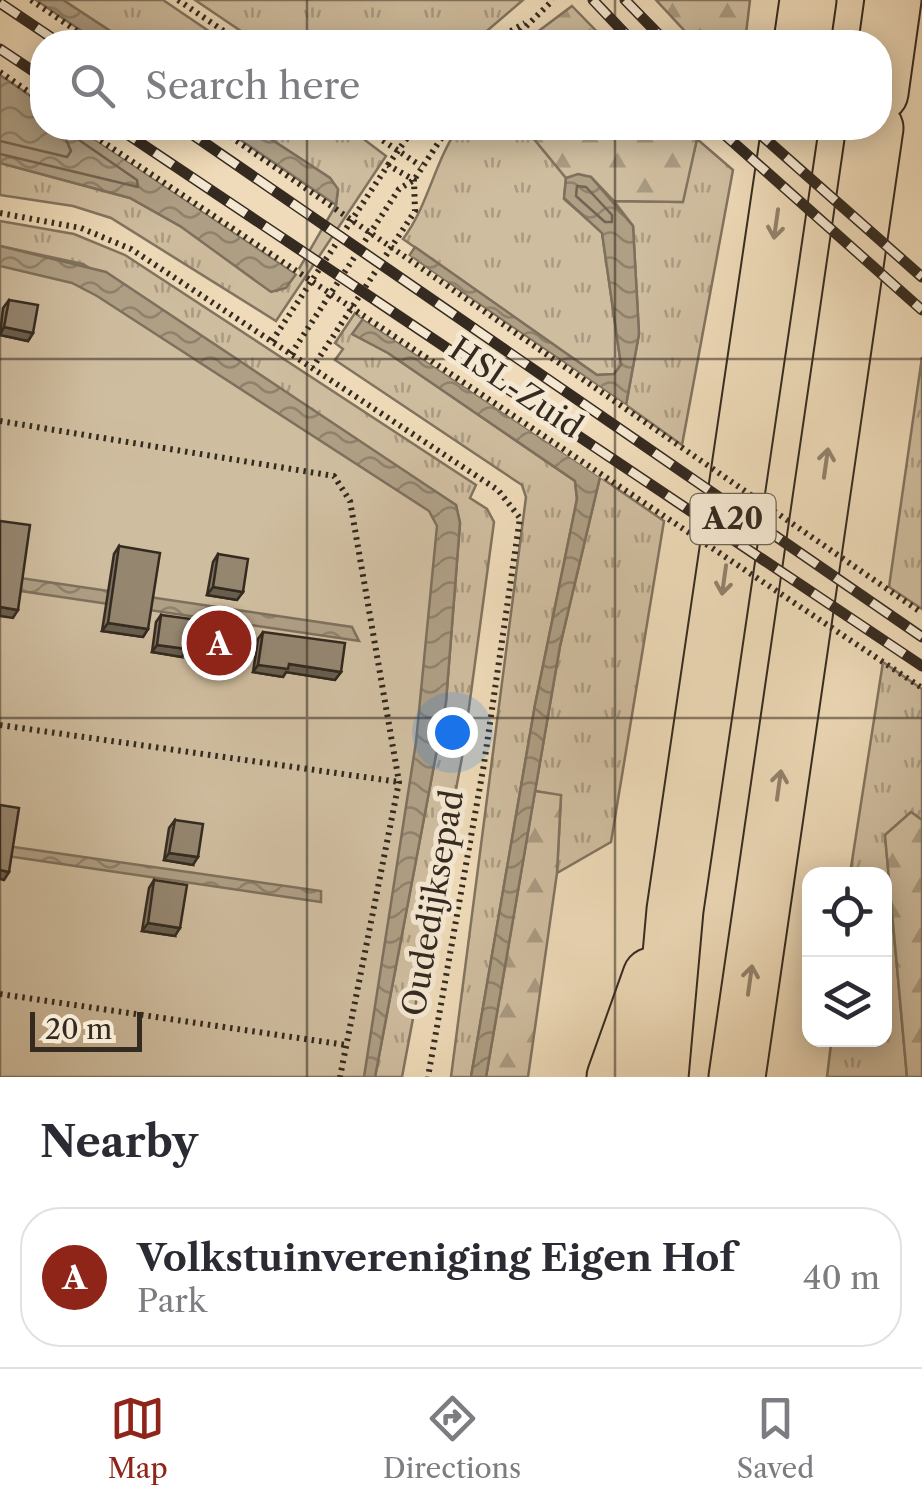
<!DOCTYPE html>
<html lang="en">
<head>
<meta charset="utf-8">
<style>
	body { margin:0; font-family:"Libre Caslon Text",serif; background:#f7f7f7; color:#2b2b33 }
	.controls { position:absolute; right:30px; bottom:30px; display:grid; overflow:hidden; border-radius:20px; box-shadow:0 5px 25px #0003 }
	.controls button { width:90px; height:90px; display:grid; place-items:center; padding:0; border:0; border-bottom:2px solid #e1e1e2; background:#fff; color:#2b2b33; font:50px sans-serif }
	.scale { position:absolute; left:30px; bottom:25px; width:112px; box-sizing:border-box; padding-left:10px; border:5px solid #342a20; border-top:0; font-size:28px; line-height:35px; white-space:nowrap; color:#342a20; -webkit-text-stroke:8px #f5e8d2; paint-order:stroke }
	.you { position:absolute; left:452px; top:732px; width:35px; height:35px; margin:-25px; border:8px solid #fff; border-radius:50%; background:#1a73e8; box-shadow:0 0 0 15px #1a73e833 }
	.badge { display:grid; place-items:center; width:65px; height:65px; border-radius:50%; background:#8f2418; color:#fff; font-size:32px; font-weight:700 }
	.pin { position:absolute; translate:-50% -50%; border:5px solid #fff; box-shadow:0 2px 10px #0006 }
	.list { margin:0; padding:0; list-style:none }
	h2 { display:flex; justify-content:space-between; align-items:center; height:130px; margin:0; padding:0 40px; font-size:42px }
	h2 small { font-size:32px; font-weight:400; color:#7c7c81 }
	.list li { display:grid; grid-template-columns:65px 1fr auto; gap:30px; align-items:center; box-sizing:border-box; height:140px; margin:0 20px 20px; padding:0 20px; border:2px solid #e1e1e2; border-radius:40px }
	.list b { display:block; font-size:38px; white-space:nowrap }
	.list p { margin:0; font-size:32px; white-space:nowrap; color:#7c7c81 }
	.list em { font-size:32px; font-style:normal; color:#7c7c81 }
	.icon { flex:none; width:55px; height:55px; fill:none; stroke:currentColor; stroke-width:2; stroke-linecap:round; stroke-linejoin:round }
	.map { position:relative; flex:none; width:922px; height:1077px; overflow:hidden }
	.search { position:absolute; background:#fff; box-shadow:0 5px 25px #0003; left:30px; right:30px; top:30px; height:110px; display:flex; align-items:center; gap:25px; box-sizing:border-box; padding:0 35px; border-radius:40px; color:#7c7c81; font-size:38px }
	.sheet { height:290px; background:#fff }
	nav { display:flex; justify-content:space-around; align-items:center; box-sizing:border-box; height:140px; border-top:2px solid #e1e1e2; background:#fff; font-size:28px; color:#7c7c81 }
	nav a { display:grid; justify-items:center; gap:5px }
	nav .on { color:#8f2418 }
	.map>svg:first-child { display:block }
	.grass { fill:url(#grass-tufts); stroke:#827460; stroke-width:2.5 }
	.forest { fill:url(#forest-firs); stroke:#827460; stroke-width:2.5 }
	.garden { fill:#cfbd9f; stroke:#827460; stroke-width:2.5 }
	.water { fill:url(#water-waves); stroke:#7e705d; stroke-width:2.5 }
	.pier { fill:#efdbb9 }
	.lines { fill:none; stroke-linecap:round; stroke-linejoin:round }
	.shore { stroke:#726452; stroke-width:2.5 }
	.highway-casing { stroke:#342a20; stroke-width:59 }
	.path { stroke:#342a20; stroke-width:6; stroke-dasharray:2.5 5; stroke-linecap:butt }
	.highway { stroke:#efdbb9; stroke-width:55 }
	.rail-casing { stroke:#342a20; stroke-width:11 }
	.rail { stroke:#f5e8d2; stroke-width:8; stroke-dasharray:22; stroke-linecap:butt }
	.path-bridge { stroke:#342a20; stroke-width:6; stroke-dasharray:2.5 5; stroke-linecap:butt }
	.wall { fill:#807360; stroke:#342a20; stroke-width:2.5 }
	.shaded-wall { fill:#685e4e; stroke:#342a20; stroke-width:2.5 }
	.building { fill:#958670; stroke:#342a20; stroke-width:2.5 }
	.oneway { stroke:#92826c }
	.grid { fill:none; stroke:#342a20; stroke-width:2.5; stroke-opacity:0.55 }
	.labels { text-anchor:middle; stroke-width:10; stroke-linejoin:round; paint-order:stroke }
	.shield { fill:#f5e8d2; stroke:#6e6355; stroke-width:2.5 }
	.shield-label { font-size:30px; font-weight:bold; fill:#342a20 }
	.street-label { font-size:32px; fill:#342a20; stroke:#f5e8d2 }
</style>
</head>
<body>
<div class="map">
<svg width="922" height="1077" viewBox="0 0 922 1077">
	<defs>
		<pattern id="grass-tufts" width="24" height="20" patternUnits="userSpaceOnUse" patternTransform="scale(2.5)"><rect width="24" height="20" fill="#cfbd9f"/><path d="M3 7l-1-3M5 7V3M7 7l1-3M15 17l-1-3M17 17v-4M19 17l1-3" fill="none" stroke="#a99a81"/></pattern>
		<pattern id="forest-firs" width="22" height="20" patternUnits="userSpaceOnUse" patternTransform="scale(2.5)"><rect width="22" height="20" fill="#cfbd9f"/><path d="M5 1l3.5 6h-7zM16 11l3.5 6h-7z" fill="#a99a81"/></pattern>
		<pattern id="water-waves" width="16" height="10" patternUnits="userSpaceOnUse" patternTransform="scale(2.5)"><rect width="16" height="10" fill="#af9f85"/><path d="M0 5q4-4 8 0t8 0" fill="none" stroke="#8f826c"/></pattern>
	</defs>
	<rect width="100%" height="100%" fill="#efdbb9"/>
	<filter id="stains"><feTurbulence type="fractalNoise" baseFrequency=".002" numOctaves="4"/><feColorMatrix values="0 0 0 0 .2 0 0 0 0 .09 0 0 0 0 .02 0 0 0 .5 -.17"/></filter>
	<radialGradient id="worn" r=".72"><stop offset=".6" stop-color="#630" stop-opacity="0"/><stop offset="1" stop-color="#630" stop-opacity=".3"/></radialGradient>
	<path class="grass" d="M63,0h100l62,42h-98z
		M195,0h328l-49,42h-217z
		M254,128h95l37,28 -110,165 -165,-103 -38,-12 -73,-11v-32l130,35 50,28 116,48 40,-69 2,-15 -8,-12z
		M458,128h67l41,50 -2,21 38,33 19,133 -7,9 -17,1 -194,-136c25,-33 31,-76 55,-111z
		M697,139l36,31 -51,275 -56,-40 13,-71 -6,-108 -19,-25 68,1z
		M0,221l74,13 51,21 351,230 -6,13 17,11 7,13 -31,230 -61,325h-27l71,-375 14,-179 -4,-18 -373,-241 -83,-18z
		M355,313l8,6 -10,15 35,19 187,128 2,18 -42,206 -64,372h-20l75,-580 -4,-12 -187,-125 8,-11 -8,-6z
		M922,357v252l-33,-22z
		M600,477l64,44 -53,321 -54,31 4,-77 -26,-5 25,-145z
		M883,662l39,27v131l-11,-8 -26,23 22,242h-80l4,-33 12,1v-5h41v-166h-34z"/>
	<path class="forest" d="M656,0h94l-5,42h-50z
		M572,6l35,36h-83z
		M525,128h161l11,11 -14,63 -69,-1 -23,-24 -25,1z
		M535,791l26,4 -4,78 -29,204h-42z
		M911,812l11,8v257h-15l-22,-242z"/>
	<path class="garden" d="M0,255l83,20 358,235 9,35 -78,532h-372z"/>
	<path class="water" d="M36,0h27l64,42h-29z
		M0,75l42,29v24h36l218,146 -10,14 -15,4 -91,-66 -50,-28 -130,-35z
		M223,128h31l76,50 8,11 -2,16z
		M578,174l13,3 42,49 6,108 -13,71 -217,-149 6,-9 182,128 17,-1 7,-9 -19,-132 -38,-35 2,-20z
		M0,246l106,26 350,233 4,18 -14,179 -71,375h-11l52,-335 21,-216 -8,-15 -332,-215 -25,-13 -72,-17z
		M363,319l237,158 -40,169 -74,431h-15l64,-372 42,-206 -2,-18 -187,-128 -36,-19z
		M0,575l352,52 7,14 -359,-53z
		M0,845l321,46v11l-321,-47z"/>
	<path class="pier" d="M78,128h9l212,141 1,7z
		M405,253l93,65 132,90 -7,1 -128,-87 -89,-62z
		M366,315l236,158 2,7 -245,-164z"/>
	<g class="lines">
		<path class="shore" d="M0,141l67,16 4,-6 -10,-23
			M0,154l138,33 -1,-7 -58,-40 -5,-12
			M577,186l9,1 26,28v7h-7l-29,-26z"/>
		<defs>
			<path id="highway" d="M802,42l6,-42
				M880,93l13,-93
				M615,1077l36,-101
				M660,1077l15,-167 115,-782
				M737,1077l138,-949"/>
		</defs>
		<use href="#highway" class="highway-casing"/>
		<path class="path" d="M31,0l62,42
			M178,0l62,42
			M491,42l34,-19
			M510,42l43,-42
			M0,72l42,29
			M364,128l57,38
			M388,165l26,-37
			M0,213l81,15 50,21 367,241 22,28 -36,246 -56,313
			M272,341l116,-176 26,15 1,31 -102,156
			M291,354l108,-165 15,-9 34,-52
			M0,421l334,55 16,25 49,281 -59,295
			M0,725l399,57
			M0,994l346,51"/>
		<use href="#highway" class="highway"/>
		<defs>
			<path id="rail" d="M593,0l40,42
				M625,0l41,42
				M0,3l58,39
				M0,49l42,28
				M118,128l804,538
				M183,128l739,509
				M717,128l205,182
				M753,128l169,149"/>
		</defs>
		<use href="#rail" class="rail-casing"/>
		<use href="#rail" class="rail"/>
		<path class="path-bridge" d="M82,128l840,560
			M218,128l704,485"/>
	</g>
	<path class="wall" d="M9,300l24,33 -5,8 -28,-6 3,-27z
		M119,546l29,83 -5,8 -41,-6 12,-77z
		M218,554l25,38 -6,8 -30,-5 6,-33z
		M161,615l21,42 -30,-5 4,-30z
		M263,632l78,40 -6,8 -49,-8 -3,5 -30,-5 5,-33z
		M175,820l18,45 -29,-5 5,-32z
		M154,880l21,56 -33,-5 7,-43z"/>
	<path class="shaded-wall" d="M4,327l29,6 -5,8 -28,-6z
		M213,587l30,5 -6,8 -30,-5z
		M0,607l18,3 -5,8 -13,-2z
		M108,623l40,6 -5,8 -41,-6z
		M157,645l30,4 -5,8 -30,-5z
		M289,664l52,8 -6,8 -49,-8 -3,5 -30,-5 5,-7z
		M169,853l29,4 -5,8 -29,-5z
		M0,870l9,2 -5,8 -4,-1z
		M148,923l32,5 -5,8 -33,-5z"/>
	<path class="building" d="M9,300l29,5 -5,28 -29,-6z
		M0,521l30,4 -12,85 -18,-3z
		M119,546l41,7 -12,76 -40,-6z
		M218,554l30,5 -5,33 -30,-5z
		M161,615l30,4 -4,30 -30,-4z
		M263,632l82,11 -4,29 -52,-8 -1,5 -30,-4z
		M0,805l19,3 -10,64 -9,-2z
		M175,820l28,4 -5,33 -29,-4z
		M154,880l33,5 -7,43 -32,-5z"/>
	<defs><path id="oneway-shaft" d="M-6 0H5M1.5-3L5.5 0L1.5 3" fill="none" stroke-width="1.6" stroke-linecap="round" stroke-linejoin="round" transform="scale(2.5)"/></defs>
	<g class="oneway">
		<use href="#oneway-shaft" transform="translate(776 224) rotate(98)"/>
		<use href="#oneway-shaft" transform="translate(826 463) rotate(-82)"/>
		<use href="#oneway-shaft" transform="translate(724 580) rotate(98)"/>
		<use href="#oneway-shaft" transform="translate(779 785) rotate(-82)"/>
		<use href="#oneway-shaft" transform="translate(750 980) rotate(-82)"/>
	</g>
	<path class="grid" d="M307,0v42M615,0v42M307,128v949M615,128v949M0,359h922M0,718h922"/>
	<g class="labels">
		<rect class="shield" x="690.5" y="494" width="85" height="50" rx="8"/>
		<g class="shield-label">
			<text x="733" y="529">A20</text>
		</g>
		<g class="street-label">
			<text transform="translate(516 388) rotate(34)" y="11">HSL-Zuid</text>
			<text transform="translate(433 903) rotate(-80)" y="11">Oudedijksepad</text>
		</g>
	</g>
	<rect width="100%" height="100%" filter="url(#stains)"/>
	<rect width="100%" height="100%" fill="url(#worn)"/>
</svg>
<div class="controls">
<button><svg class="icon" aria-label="locate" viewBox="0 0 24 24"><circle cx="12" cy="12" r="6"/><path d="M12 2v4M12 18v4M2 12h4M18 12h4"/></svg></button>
<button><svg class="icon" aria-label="layers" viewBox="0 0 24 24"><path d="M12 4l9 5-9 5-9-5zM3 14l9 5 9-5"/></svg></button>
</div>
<div class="scale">20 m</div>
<div class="you"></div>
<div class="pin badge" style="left:219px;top:643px">A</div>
<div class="search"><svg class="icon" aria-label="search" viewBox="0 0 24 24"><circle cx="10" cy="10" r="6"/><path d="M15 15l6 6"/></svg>Search here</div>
</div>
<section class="sheet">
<h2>Nearby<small></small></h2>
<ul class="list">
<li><span class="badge">A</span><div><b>Volkstuinvereniging Eigen Hof</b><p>Park</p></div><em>40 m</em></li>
</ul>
</section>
<nav>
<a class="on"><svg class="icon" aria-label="map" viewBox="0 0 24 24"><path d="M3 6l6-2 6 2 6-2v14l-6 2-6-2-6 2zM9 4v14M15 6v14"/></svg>Map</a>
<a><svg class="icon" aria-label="directions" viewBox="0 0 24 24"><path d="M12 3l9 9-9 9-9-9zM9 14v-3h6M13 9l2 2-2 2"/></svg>Directions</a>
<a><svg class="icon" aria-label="saved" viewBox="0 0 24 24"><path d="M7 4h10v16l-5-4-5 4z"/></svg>Saved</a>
</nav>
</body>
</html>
